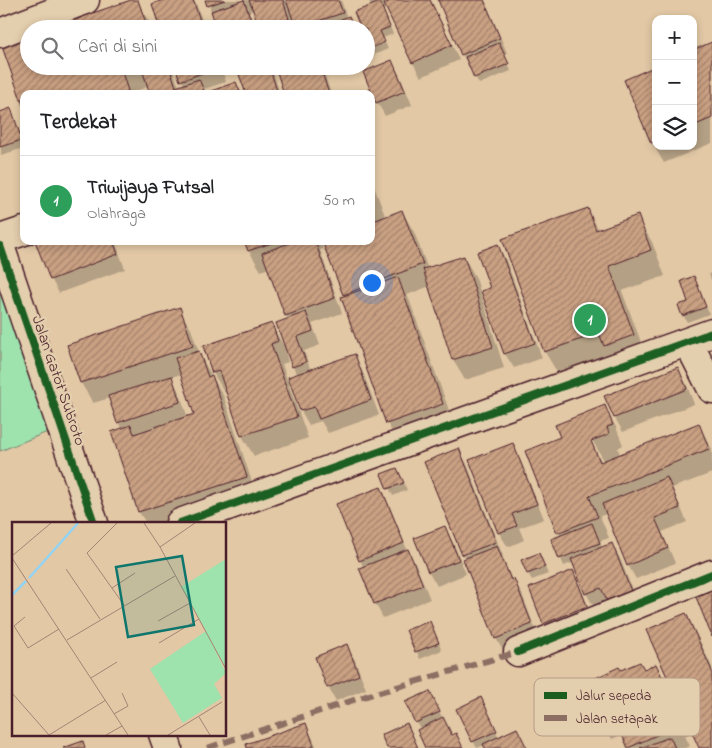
<!DOCTYPE html>
<html lang="id">
<head>
<meta charset="utf-8">
<style>
	body { margin:0; font-family:"Indie Flower",sans-serif; background:#f2f2f2; color:#202124 }
	.controls { position:absolute; right:15px; top:15px; display:grid; overflow:hidden; border-radius:10px; box-shadow:0 2px 8px #0003 }
	.controls button { width:45px; height:45px; display:grid; place-items:center; padding:0; border:0; border-bottom:1px solid #e0e0e0; background:#fff; color:#202124; font:25px sans-serif }
	.you { position:absolute; left:371px; top:282px; width:18px; height:18px; margin:-12px; border:4px solid #fff; border-radius:50%; background:#1a73e8; box-shadow:0 0 0 8px #1a73e833 }
	.badge { display:grid; place-items:center; width:32px; height:32px; border-radius:50%; background:#4a1f2b; color:#fff; font-size:16px; font-weight:700 }
	.pin { position:absolute; translate:-50% -50%; border:2px solid #fff; box-shadow:0 1px 5px #0006 }
	.list { margin:0; padding:0; list-style:none }
	h2 { display:flex; justify-content:space-between; align-items:center; height:65px; margin:0; padding:0 20px; font-size:21px }
	h2 small { font-size:16px; font-weight:400; color:#757577 }
	.list li { display:grid; grid-template-columns:32px 1fr auto; gap:15px; align-items:center; box-sizing:border-box; height:90px; padding:0 20px; border-top:1px solid #e0e0e0 }
	.list b { display:block; font-size:19px; white-space:nowrap }
	.list p { margin:0; font-size:16px; white-space:nowrap; color:#757577 }
	.list em { font-size:16px; font-style:normal; color:#757577 }
	.icon { flex:none; width:28px; height:28px; fill:none; stroke:currentColor; stroke-width:2; stroke-linecap:round; stroke-linejoin:round }
	.map { position:relative; flex:none; width:712px; height:748px; overflow:hidden }
	.search { position:absolute; background:#fff; box-shadow:0 2px 8px #0003; left:20px; top:20px; width:355px; height:55px; display:flex; align-items:center; gap:12px; box-sizing:border-box; padding:0 18px; border-radius:28px; color:#757577; font-size:19px }
	.panel { position:absolute; background:#fff; box-shadow:0 2px 8px #0003; left:20px; top:90px; width:355px; height:155px; border-radius:10px }
	.map>svg:first-child { display:block }
	.grass { fill:#9ee2ae; stroke:#74806c }
	.shadow { fill:#0003; fill-rule:evenodd }
	.building { fill:url(#building-hatch); stroke:#4a1f2b }
	.lines { fill:none; stroke-linecap:round; stroke-linejoin:round }
	.minor-casing { stroke:#4a1f2b; stroke-width:31 }
	.minor { stroke:#e3cead; stroke-width:28 }
	.quiet { stroke:#8d6e63; stroke-width:6; stroke-dasharray:12 6; stroke-linecap:butt }
	.cycleway-casing { stroke:#e3cead; stroke-width:11 }
	.cycleway { stroke:#1b5e20; stroke-width:8 }
	.labels { text-anchor:middle; stroke-width:5; stroke-linejoin:round; paint-order:stroke }
	.street-label { font-size:16px; fill:#4a1f2b; stroke:#e3cead }
	.inset-river { fill:none; stroke:#93d3f4; stroke-width:2.5 }
	.inset-road { fill:none; stroke:#a58474; stroke-width:1 }
	.view { fill:#0f766e; fill-opacity:0.15; stroke:#0f766e; stroke-width:2.5 }
	.inset-edge { fill:none; stroke:#4a1f2b; stroke-width:2.5 }
	.key { fill:#e3cead; stroke:#b59a86; stroke-width:1 }
	.key-label { font-size:14px; fill:#4a1f2b }
</style>
</head>
<body>
<div class="map">
<svg width="712" height="748" viewBox="0 0 712 748">
	<defs>
		<pattern id="building-hatch" width="6" height="6" patternUnits="userSpaceOnUse" patternTransform="scale(1.25)"><rect width="6" height="6" fill="#c9a082"/><path d="M-1 1l2-2M0 6l6-6M5 7l2-2" fill="none" stroke="#a5826b"/></pattern>
	</defs>
	<rect width="100%" height="100%" fill="#e2c8a5"/>
	<filter id="ink" filterUnits="userSpaceOnUse"><feTurbulence type="fractalNoise" baseFrequency=".02" numOctaves="2"/><feDisplacementMap in="SourceGraphic" scale="10" xChannelSelector="R" yChannelSelector="G"/><feConvolveMatrix kernelMatrix="1 2 1 2 8 2 1 2 1" color-interpolation-filters="sRGB"/></filter>
	<g filter="url(#ink)">
		<path class="grass" d="M0,247l60,180 -60,24z"/>
		<path class="shadow" d="M135,0h2l16,29h-103z
			M167,0h27l3,6 8,23h-43z
			M207,0h32l1,3 5,-2v-1h96l6,18 8,11h-58l-3,-6 -1,1 2,5h-34l-7,-19 -5,2 7,17h-38z
			M368,0h63l28,60 -38,17 -8,-14 -25,-54 -5,1 10,24 -10,4 5,11 -14,6 -4,-7 2,-42z
			M439,0h46l22,53 -3,1 7,17 -32,13 -8,-16h-1l-8,-14z
			M712,44v99l-48,20 -12,-20 -27,-62 31,-13v78h37v-94z
			M3,45l26,21h142l8,21 5,-2 -8,-19h45l5,16 -22,7 2,5h-54l-3,-8 -16,6 1,2h-110z
			M392,62l8,14 12,29 -27,11 -8,-14z
			M234,66h36l3,6 7,22h-33l-10,-28 -2,1z
			M276,66h46l9,28h-45z
			M0,113l14,4 10,28v3l-23,7z
			M371,179l15,39 16,-7 12,21 14,37 36,-12 12,21 28,90 -39,12 -12,-20 -23,-74 -23,9 2,4 45,125 -55,20 -12,-21 -43,-129 27,-53z
			M587,210l12,20 38,-13 15,25 13,34 -43,15 26,70 -88,16 -15,-25 -41,-112z
			M38,241h77l10,28 -66,24 -8,-14z
			M246,241h74l3,8 -3,1 22,63 -30,11 8,21 -16,6 7,20 43,-15 8,14 17,45 -51,18 -7,-12 -12,4 -8,-14 -10,-27 -2,1 19,53 -54,18 -12,-20 -15,-43h-2l-12,-20 -8,-26 66,-23 14,24 1,-1 2,-27 -19,-52 -8,3 -12,-20zM287,349l6,18 5,8 -11,4 -5,-15 6,-2 -3,-12z
			M498,246l8,14 36,98 -28,10 -9,-14 -22,-62 9,-3z
			M712,272v10l-3,-8z
			M694,278l4,7 11,29 -22,8 -4,-7 7,-13z
			M179,309l12,20 9,26 24,42 33,100 -78,26h-33l-7,-11 -27,-79 10,-4 -4,-7 -8,-24 -17,5 -12,-20 -12,-38zM182,374l14,41 -8,3 -9,-26 -8,-15z
			M678,369l8,14 8,21 -71,28 -8,-14z
			M604,407l12,20 7,18 -5,3 2,7 79,-30 13,24v24l-40,15 15,34 -25,10 13,31 -39,16 -8,-14 -21,-51 -7,2 9,22 -9,3 2,7 10,-4 8,14 18,47 -44,2 -8,-14 -12,-31 -10,4 -11,-26 8,-3 -3,-5 4,-94zM589,435l16,27h-3l-15,-26z
			M512,445l8,14 24,60 -25,9 5,12 -16,7 -9,-14 -28,-72z
			M459,450l8,14 36,92h-1l10,24h1l9,14 17,45 -35,14 -8,-15 -30,-79 -40,-96z
			M397,469l10,21 -14,6 -10,-21z
			M380,488l8,14 20,50 8,13 14,34 -47,19 -8,-15 -11,-35 -4,-8z
			M445,528l8,14 13,32 -29,12 -8,-14z
			M539,554l9,20 -16,6 -4,-7z
			M572,572l8,14 14,35 -42,16 -8,-14z
			M686,614l11,21 15,32v81h-11z
			M433,629l9,21 -22,9 -12,-28z
			M346,646l9,14 11,29 -30,12 -8,-14z
			M655,665l12,21 22,48 -4,2 5,10 -5,2h-55l-7,-14 -11,5 -11,-21 -17,-34 37,-12 23,-2z
			M433,699l10,20 10,18 10,11h-36l-7,-19 -13,-26z
			M484,706l15,32 28,10h-41l-1,-3 -8,3 -4,-7z
			M305,725l8,14 4,9h-68z"/>
		<path class="building" d="M131,0h7l10,29h-102z
			M163,0h30l9,26 -8,3h-34l-8,-25z
			M205,0h20l-18,6z
			M244,0l10,29h-37l-6,-18z
			M249,0h34l6,19 -29,10z
			M286,0h52l5,13 -47,15z
			M392,0h38l22,45 -40,18 -28,-59z
			M438,0h46l16,38 -39,17z
			M380,2l10,25 -10,4 5,11 -16,7 -3,-7v-13h-5l-7,-17z
			M349,16l6,13h-21l-2,-6z
			M29,35v31h91l9,28h-105v14l-23,-64z
			M712,42v76l-19,8v-76z
			M499,43l10,21 -35,14 -9,-21z
			M392,60l13,31 -29,12 -13,-31z
			M141,66h28l7,21 23,-8 5,12 -7,3h-47z
			M175,66h44v1l-39,14z
			M236,66h33l9,28h-32z
			M275,66h45l9,28h-45z
			M656,66v76l-5,1 -27,-63z
			M236,82l5,12h-38z
			M11,108l11,32 -22,7v-35z
			M588,208l8,22 42,-15 13,35 -42,16 25,69 -30,11 -5,-13 -55,19 -42,-113z
			M402,210l21,54 -80,31 -21,-54h49v-19z
			M35,241h78l5,13 -68,26z
			M244,241h33l-29,10z
			M295,241h20l20,57 -50,18 -23,-63z
			M498,244l37,99 -31,11 -23,-63 9,-3 -13,-36z
			M464,256l29,91 -41,13 -29,-91z
			M694,276l12,31 -24,9 -4,-11 10,-3 -7,-21z
			M398,277l45,127 -57,20 -45,-127z
			M180,307l13,39 -113,37 -13,-38z
			M306,312l7,19 -16,6 9,25 -14,5 -16,-44z
			M272,323l6,18 -7,3 26,73 -56,19 -22,-65 -7,2 -9,-27z
			M199,351l9,26 4,-2 35,102 -109,35 -27,-80 20,-7 3,9 60,-20 -19,-56z
			M355,354l16,46 -52,19 -5,-12 -14,4 -12,-34z
			M678,367l9,22 -73,29 -10,-22z
			M172,376l8,26 -63,21 -9,-27z
			M605,405l8,20 -6,2 2,7 -18,7 9,21 99,-39 10,26 -120,47 9,21 -41,16 -32,-82 35,-14 -5,-12z
			M513,443l24,61 -25,10 5,12 -19,7 -29,-73z
			M459,448l37,94 -34,13 -38,-93z
			M397,468l7,15 -17,6 -6,-15z
			M667,477l13,31 -25,10 13,30 -41,18 -25,-62z
			M381,487l23,56 -45,18 -23,-57z
			M592,523l8,20 -41,16 -8,-20z
			M445,526l14,34 -31,12 -14,-34z
			M612,543l19,48 -24,10 -6,-13 -16,6 -14,-35z
			M497,546l14,34 3,-2 18,46 -37,15 -32,-80z
			M408,549l15,36 -49,19 -15,-36z
			M539,553l6,14 -18,7 -6,-14z
			M573,570l14,36 -44,18 -14,-36z
			M712,590v47l-16,-40z
			M686,613l26,58v77h-13l-53,-118z
			M430,621l9,22 -24,9 -9,-22z
			M347,644l12,31 -32,13 -12,-31z
			M640,662l4,7 12,-5 23,49 -4,2 4,10 -51,23 -16,-35 -13,6 -16,-35 36,-17 2,3z
			M430,691l10,21 -25,11 -10,-21z
			M481,697l16,34 -25,11 -16,-33z
			M443,717l9,18 4,-2 7,15h-38l-8,-18z
			M306,723l8,23 -6,2h-61l-1,-4z
			M407,723l11,25h-31l-6,-13z
			M517,728l10,20h-42l-2,-4z
			M670,737l5,11h-35z
			M83,741l2,7h-22z"/>
		<g class="lines">
			<defs>
				<path id="minor" d="M0,33l85,-33
					M0,239l24,-8
					M0,246l94,277
					M688,342l24,47
					M180,523l532,-190
					M518,652l194,-78
					M163,734l5,14"/>
			</defs>
			<use href="#minor" class="minor-casing"/>
			<use href="#minor" class="minor"/>
			<path class="quiet" d="M207,748l159,-52 152,-44"/>
			<defs>
				<path id="cycleway" d="M0,246l94,277
					M180,523l532,-190
					M518,652l194,-78"/>
			</defs>
			<use href="#cycleway" class="cycleway-casing"/>
			<use href="#cycleway" class="cycleway"/>
		</g>
	</g>
	<g class="labels">
		<g class="street-label">
			<text transform="translate(60 380) rotate(71)" y="6">Jalan Gatot Subroto</text>
		</g>
	</g>
	<g transform="translate(12 522)">
		<rect width="214" height="214" fill="#e2c8a5"/>
		<path d="M214,37v110l-12,-21 12,25 -12,11 8,14 -39,25 -33,-54 56,-38 -25,-44z" fill="#9ee2ae"/>
		<path class="inset-river" d="M17,56l49,-55M0,73l14,-14"/>
		<path class="inset-road" d="M105,1l-30,30 37,52M132,1l16,24M183,1l-35,24 66,122M0,34l39,-33M0,36l116,177M54,47l34,50M100,66l23,-15M13,95l-11,9 14,22 31,-19M146,99l32,-18M55,118l108,-64M147,121l40,-24M79,156l26,-16M0,171l37,42M102,192l14,-8 -6,-13M187,195l11,18M37,213l57,-35M94,213l16,-9M156,213l54,-33"/>
		<path class="view" d="M170,34l12,69 -66,12 -12,-70z"/>
		<rect width="214" height="214" class="inset-edge"/>
	</g>
	<rect x="534" y="678" width="166" height="58" rx="8" class="key"/>
	<rect x="544" y="692" width="23" height="7" fill="#1b5e20"/>
	<rect x="544" y="715" width="23" height="6" fill="#8d6e63"/>
	<g class="key-label">
		<text x="576" y="700">Jalur sepeda</text>
		<text x="576" y="723">Jalan setapak</text>
	</g>
</svg>
<div class="controls">
<button>+</button>
<button>−</button>
<button><svg class="icon" aria-label="layers" viewBox="0 0 24 24"><path d="M12 4l9 5-9 5-9-5zM3 14l9 5 9-5"/></svg></button>
</div>
<div class="you"></div>
<div class="pin badge" style="left:590px;top:320px;background:#2e9e5b">1</div>
<div class="search"><svg class="icon" aria-label="search" viewBox="0 0 24 24"><circle cx="10" cy="10" r="6"/><path d="M15 15l6 6"/></svg>Cari di sini</div>
<section class="panel">
<h2>Terdekat<small></small></h2>
<ul class="list">
<li><span class="badge" style="background:#2e9e5b">1</span><div><b>Triwijaya Futsal</b><p>Olahraga</p></div><em>50 m</em></li>
</ul>
</section>
</div>
</body>
</html>
